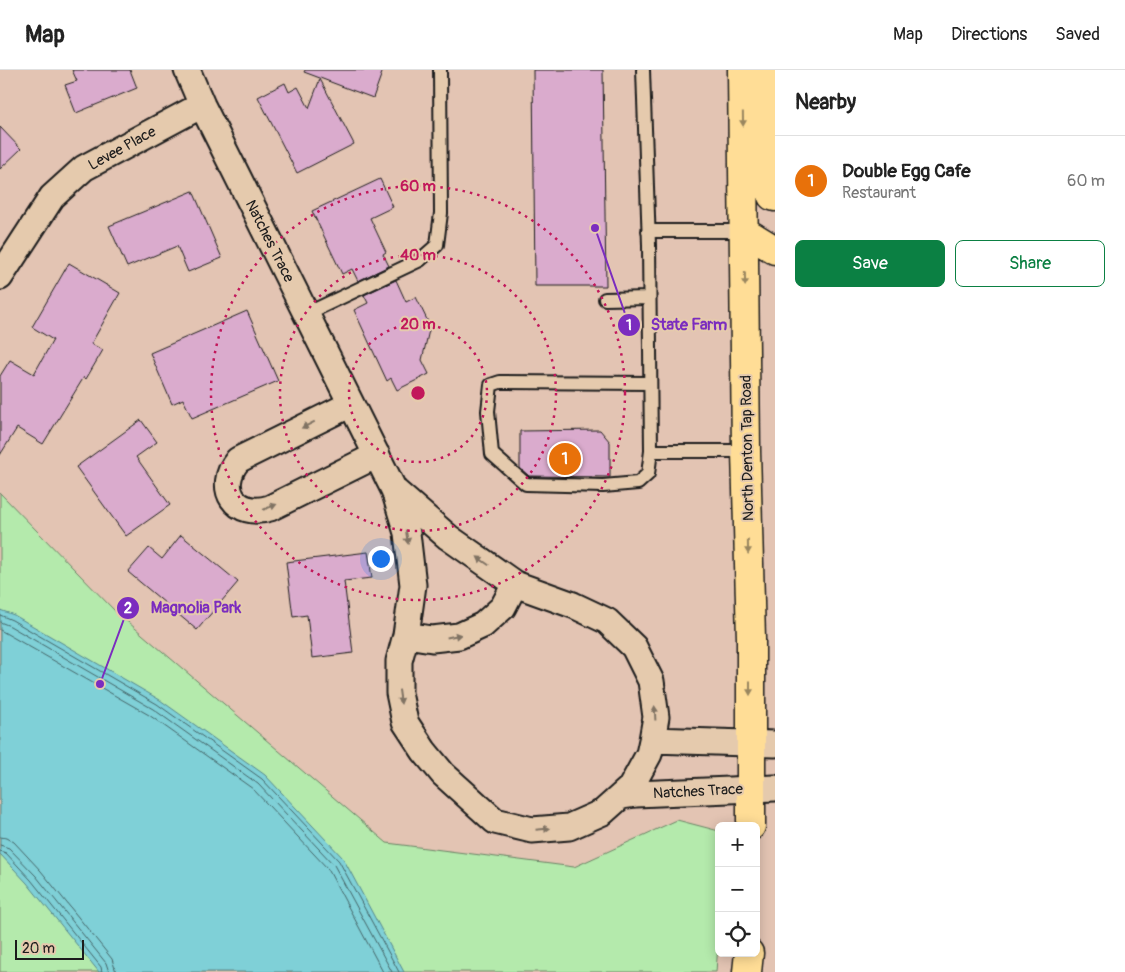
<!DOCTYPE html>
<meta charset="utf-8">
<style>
body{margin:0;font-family:Pangolin,sans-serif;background:#f2f2f2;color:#222}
.controls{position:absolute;right:15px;bottom:15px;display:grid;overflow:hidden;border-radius:8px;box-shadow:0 2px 12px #0003}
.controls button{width:45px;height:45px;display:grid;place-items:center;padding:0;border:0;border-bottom:1px solid #e0e0e0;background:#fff;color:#222;font:25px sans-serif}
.scale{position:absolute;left:15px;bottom:12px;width:69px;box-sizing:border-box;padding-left:5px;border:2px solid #1c1c1c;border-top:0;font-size:14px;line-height:18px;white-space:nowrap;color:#1c1c1c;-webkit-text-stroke:4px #e5caad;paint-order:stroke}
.you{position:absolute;left:380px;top:488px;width:18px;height:18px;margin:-12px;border:4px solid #fff;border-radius:50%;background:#1a73e8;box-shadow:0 0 0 8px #1a73e833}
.badge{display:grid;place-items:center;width:32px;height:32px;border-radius:50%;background:#0b8043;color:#fff;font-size:16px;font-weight:700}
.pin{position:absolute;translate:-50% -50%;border:2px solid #fff;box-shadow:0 1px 5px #0006}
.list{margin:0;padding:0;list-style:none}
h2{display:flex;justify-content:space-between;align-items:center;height:65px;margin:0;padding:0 20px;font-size:21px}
h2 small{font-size:16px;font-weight:400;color:#767676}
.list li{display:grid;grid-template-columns:32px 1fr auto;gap:15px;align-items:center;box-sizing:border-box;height:90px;padding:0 20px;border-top:1px solid #e0e0e0}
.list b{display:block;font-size:19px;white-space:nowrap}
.list p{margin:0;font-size:16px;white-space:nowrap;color:#767676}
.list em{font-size:16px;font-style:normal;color:#767676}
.actions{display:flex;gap:10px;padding:15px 20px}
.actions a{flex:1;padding:11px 0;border:1px solid #0b8043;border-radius:8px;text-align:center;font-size:18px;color:#0b8043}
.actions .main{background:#0b8043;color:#fff}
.icon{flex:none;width:28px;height:28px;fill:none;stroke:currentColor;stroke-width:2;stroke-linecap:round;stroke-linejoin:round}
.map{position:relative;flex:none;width:775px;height:902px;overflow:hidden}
header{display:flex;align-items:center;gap:30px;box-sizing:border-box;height:70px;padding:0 25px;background:#fff;border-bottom:1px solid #e0e0e0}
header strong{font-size:24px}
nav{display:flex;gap:28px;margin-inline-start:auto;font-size:18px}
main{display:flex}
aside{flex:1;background:#fff}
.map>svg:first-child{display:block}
.green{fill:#b4eaac;stroke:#688364}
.water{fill:#7fd0d7;stroke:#57888c}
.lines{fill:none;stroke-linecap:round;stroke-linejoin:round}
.shore{stroke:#446467;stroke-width:1}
.building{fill:#daabcd;stroke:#1c1c1c}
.lane-casing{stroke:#1c1c1c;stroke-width:16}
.street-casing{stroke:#1c1c1c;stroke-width:29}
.primary-casing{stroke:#1c1c1c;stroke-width:31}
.lane{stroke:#e5caad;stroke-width:12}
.street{stroke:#e5caad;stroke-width:25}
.primary{stroke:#ffdd96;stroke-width:28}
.oneway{fill:#99865f}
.oneway2{fill:#807364}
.ring{fill:none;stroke:#c2185b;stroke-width:2.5;stroke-dasharray:2.5 5}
.labels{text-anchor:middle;stroke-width:4;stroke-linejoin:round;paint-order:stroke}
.street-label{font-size:15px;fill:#1c1c1c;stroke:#e5caad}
.centre{fill:#c2185b;stroke:#e5caad;stroke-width:2.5}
.ring-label{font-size:15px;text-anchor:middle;font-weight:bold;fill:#c2185b;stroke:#e5caad;stroke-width:4;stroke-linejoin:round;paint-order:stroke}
.leader{fill:none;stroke:#7b2cbf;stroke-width:2}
.callout-dot{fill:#7b2cbf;stroke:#e5caad;stroke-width:2}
.mark-label{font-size:15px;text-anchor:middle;font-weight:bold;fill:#fff}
.callout-label{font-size:16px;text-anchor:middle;font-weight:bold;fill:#7b2cbf;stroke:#e5caad;stroke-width:4;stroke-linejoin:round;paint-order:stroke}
</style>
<header>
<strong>Map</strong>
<nav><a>Map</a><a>Directions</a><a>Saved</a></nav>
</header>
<main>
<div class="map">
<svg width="775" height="902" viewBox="0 0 775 902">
<rect width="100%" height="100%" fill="#e3c4b3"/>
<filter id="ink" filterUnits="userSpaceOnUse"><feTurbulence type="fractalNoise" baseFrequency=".02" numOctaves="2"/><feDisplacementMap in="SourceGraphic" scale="10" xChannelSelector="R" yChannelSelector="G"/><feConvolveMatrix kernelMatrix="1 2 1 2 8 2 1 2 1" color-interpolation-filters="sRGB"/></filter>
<g filter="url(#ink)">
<path class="green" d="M 0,423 L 115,541 L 387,773 L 574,797 L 677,750 L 719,761 L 719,861 L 716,902 L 0,902 Z"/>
<path class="water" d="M 0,540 L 14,545 L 160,630 L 265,705 L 343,788 L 404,902 L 99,902 L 27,813 L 0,784 Z"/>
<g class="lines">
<path class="shore" d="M 0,545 L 12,550 L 157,634 L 262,709 L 339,791 L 399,902
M 0,552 L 10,556 L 153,639 L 258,714 L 334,795 L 392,902
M 0,560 L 149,645 L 253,719 L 328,799 L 383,902
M 0,767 L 7,768 L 14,772 L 41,801 L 112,889 L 116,902
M 0,775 L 9,778 L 36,806 L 106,893 L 109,902
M 0,781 L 6,783 L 31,810 L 101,897 L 102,902"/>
</g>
<path class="building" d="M 72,0 L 130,0 L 137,18 L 76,43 L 65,15 L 77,11 Z
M 305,0 L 383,0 L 373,28 L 304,2 Z
M 533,0 L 603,0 L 606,216 L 535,216 Z
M 320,9 L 354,74 L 297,103 L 258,27 L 285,13 L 289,22 L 298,17 L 309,38 Z
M 0,57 L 21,79 L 0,99 Z
M 380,109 L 393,137 L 370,148 L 386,182 L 383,184 L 389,196 L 358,211 L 352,199 L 342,204 L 312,141 Z
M 193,121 L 222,188 L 188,202 L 177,176 L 127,197 L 109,156 Z
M 69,193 L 120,223 L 91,274 L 103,280 L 86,309 L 84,307 L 43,374 L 17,358 L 0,385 L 0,306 L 10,290 L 34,304 L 53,270 L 32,257 Z
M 396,210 L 406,232 L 416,227 L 430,256 L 422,290 L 429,304 L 397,320 L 391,308 L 387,311 L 354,240 L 368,233 L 364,225 Z
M 247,241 L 278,311 L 192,348 L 183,329 L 172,334 L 150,283 Z
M 141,350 L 157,372 L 136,387 L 170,435 L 126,466 L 76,397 Z
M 600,360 L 610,372 L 610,407 L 529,406 L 520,398 L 520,361 Z
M 181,465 L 238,512 L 197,560 L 128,502 L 149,478 L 162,489 Z
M 368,482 L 372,508 L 344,511 L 353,583 L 312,588 L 307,545 L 293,547 L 286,492 Z"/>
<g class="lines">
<defs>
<path id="lane" d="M 643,0 L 649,175 L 651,381 L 746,381
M 648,161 L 744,161
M 605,229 L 649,228
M 306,244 L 420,190 L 437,175 L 441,143 L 440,0
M 650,313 L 500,312 L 491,315 L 488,341 L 492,384 L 526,414 L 603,416 L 638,413 L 648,404 L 651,381"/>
<path id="street" d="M 187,0 L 202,35 L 394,420 L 407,463 L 413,515 L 406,565 L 399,591 L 399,623 L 405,652 L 424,681 L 443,704 L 495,751 L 532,760 L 569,757 L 603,742 L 631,717 L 649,684 L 652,670 L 656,647 L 651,611 L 634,577 L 607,551 L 573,535 L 515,514 L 448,467 L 394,420
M 0,207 L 52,127 L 84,98 L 202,35
M 351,334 L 238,390 C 215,418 236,449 270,438 L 377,385
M 406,565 L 432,569 L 459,566 L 483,555 L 503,537 L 515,514
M 652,670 L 775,674
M 621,726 L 636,724 L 775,718"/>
<path id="primary" d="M 742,0 L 746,381 L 751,569 L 751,756
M 766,0 L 765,99 L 768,117 L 772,126 L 775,127
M 744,161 L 775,180
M 747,902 L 749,883"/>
</defs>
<use href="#lane" class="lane-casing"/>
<use href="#street" class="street-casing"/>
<use href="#primary" class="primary-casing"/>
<use href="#lane" class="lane"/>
<use href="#street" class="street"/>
<use href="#primary" class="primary"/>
</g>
<defs><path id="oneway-solid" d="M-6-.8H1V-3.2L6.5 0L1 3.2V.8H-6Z" transform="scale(1.25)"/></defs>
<g class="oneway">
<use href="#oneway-solid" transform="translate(743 49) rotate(89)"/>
<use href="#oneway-solid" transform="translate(745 209) rotate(89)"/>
<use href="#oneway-solid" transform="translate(748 477) rotate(89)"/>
<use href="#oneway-solid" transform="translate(750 618) rotate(90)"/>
</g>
<g class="oneway2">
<use href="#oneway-solid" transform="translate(308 355) rotate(154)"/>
<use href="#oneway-solid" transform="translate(270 437) rotate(-22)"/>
<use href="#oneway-solid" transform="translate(407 467) rotate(81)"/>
<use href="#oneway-solid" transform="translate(483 491) rotate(-145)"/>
<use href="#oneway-solid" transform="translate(454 566) rotate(-11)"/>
<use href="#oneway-solid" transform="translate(400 627) rotate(82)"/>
<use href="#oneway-solid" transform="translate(655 643) rotate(-93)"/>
<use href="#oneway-solid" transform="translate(543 759) rotate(-5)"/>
</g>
</g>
<g class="ring">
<circle cx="418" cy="323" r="69"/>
<circle cx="418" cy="323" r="138"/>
<circle cx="418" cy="323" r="207"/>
</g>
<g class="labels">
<g class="street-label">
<text transform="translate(122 78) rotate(-29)" y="5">Levee Place</text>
<text transform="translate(270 171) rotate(63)" y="5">Natches Trace</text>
<text transform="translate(747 378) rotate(-91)" y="5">North Denton Tap Road</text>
<text transform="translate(698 721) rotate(-3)" y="5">Natches Trace</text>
</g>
</g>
<circle cx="418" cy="323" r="8" class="centre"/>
<g class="ring-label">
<text x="418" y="121">60 m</text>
<text x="418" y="190">40 m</text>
<text x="418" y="259">20 m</text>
</g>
<path class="leader" d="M595 158L629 255M100 614L128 538"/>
<g class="callout-dot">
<circle cx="595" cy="158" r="5"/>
<circle cx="100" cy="614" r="5"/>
<circle cx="629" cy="255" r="12"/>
<circle cx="128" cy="538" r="12"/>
</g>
<g class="mark-label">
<text x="629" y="260">1</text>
<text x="128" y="543">2</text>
</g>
<g class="callout-label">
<text x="689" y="260">State Farm</text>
<text x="196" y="543">Magnolia Park</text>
</g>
</svg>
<div class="controls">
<button>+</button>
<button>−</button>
<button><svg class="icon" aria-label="locate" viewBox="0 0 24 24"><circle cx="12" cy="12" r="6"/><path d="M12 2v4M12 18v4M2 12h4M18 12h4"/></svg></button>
</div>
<div class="scale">20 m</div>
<div class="you"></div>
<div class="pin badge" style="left:565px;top:389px;background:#e8710a">1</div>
</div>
<aside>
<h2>Nearby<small></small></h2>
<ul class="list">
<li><span class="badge" style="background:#e8710a">1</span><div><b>Double Egg Cafe</b><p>Restaurant</p></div><em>60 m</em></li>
</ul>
<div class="actions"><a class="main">Save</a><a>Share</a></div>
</aside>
</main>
